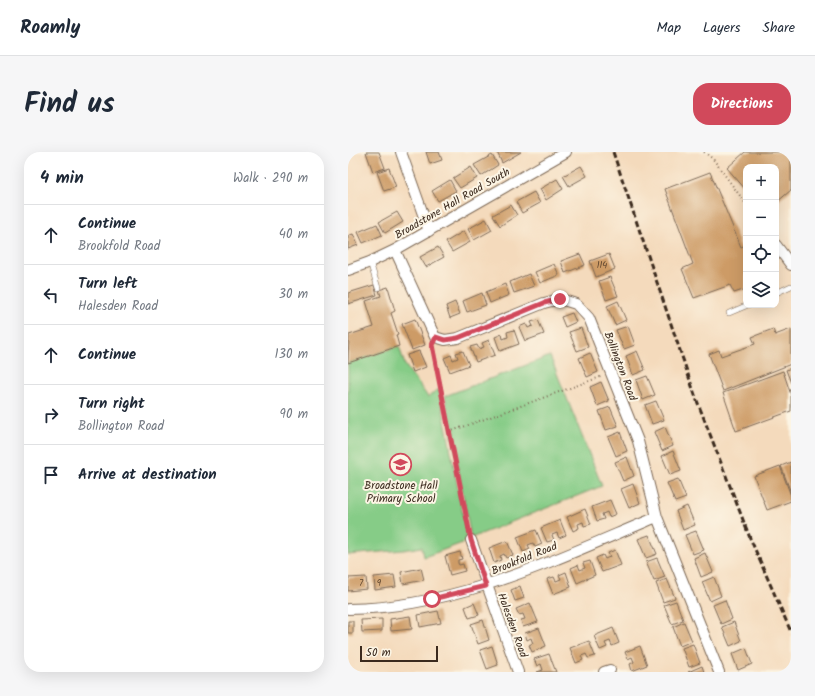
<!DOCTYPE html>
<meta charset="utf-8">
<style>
body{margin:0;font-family:Kalam,sans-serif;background:#f6f6f7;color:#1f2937}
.controls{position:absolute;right:12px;top:12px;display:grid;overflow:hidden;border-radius:8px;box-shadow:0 4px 16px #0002}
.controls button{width:36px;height:36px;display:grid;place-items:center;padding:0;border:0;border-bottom:1px solid #e0e1e3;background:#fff;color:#1f2937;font:20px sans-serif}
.scale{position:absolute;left:12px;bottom:10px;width:78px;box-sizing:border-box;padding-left:4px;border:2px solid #3b2a1e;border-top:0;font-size:11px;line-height:14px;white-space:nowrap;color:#3b2a1e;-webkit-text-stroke:3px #fcf5e5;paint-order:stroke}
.stop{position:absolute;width:12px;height:12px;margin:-9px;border:3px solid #d1495b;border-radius:50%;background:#fff}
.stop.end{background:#d1495b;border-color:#fff;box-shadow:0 1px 4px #0008}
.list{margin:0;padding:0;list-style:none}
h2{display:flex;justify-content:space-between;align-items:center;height:52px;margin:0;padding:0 16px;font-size:17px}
h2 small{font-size:13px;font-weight:400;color:#747a83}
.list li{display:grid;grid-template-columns:26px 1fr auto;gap:12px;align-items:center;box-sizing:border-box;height:60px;padding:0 16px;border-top:1px solid #e0e1e3}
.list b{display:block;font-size:15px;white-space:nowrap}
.list p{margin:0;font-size:13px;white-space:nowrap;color:#747a83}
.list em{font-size:13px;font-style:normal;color:#747a83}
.icon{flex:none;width:22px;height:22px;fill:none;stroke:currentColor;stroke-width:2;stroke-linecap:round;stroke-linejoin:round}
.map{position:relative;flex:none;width:443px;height:520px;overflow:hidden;border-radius:16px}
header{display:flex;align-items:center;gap:24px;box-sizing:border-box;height:56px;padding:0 20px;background:#fff;border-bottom:1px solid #e0e1e3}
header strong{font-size:19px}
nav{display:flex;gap:22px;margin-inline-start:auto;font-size:14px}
.intro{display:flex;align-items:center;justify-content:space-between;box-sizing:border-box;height:96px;padding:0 24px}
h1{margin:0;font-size:28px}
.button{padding:10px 18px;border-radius:16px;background:#d1495b;color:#fff;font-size:14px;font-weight:700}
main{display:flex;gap:24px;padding:0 24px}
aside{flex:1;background:#fff;border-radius:16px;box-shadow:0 4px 16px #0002}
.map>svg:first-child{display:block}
.green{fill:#86cc87;stroke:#607b52}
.building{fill:#cd9b66}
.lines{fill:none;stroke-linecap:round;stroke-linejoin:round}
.lane-casing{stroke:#7c6855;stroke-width:6}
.street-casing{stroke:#7c6855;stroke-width:12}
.path{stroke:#7c6855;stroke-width:2;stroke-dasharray:1 3;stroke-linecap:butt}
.lane{stroke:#fff;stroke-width:5}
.street{stroke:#fff;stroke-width:10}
.rail{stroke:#3b2a1e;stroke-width:3;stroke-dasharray:6 3;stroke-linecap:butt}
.route{stroke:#d1495b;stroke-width:5}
.labels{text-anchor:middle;stroke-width:4;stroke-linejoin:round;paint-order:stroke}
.number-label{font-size:9px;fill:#604630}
.street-label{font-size:11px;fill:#3b2a1e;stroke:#fcf5e5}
.poi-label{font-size:11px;fill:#3b2a1e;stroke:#fcf5e5}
</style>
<header>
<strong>Roamly</strong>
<nav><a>Map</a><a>Layers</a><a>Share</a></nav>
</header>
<div class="intro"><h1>Find us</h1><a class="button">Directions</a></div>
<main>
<aside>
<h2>4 min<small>Walk · 290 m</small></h2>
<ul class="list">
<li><svg class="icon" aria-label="ahead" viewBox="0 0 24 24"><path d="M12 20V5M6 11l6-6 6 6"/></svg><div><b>Continue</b><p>Brookfold Road</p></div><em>40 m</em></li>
<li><svg class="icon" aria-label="left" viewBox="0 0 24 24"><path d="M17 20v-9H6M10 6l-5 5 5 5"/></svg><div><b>Turn left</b><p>Halesden Road</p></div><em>30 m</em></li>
<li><svg class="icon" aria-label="ahead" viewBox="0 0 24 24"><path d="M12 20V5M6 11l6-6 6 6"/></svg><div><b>Continue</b></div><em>130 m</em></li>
<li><svg class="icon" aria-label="right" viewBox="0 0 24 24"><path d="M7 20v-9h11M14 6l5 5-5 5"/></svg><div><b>Turn right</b><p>Bollington Road</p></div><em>90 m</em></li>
<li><svg class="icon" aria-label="arrive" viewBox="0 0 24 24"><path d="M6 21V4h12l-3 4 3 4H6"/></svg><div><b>Arrive at destination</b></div></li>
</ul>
</aside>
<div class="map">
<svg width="443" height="520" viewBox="0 0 443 520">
<rect width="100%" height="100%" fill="#fcf5e5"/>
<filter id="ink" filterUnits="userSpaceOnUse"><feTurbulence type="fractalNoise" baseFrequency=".025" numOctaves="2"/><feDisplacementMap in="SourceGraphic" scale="8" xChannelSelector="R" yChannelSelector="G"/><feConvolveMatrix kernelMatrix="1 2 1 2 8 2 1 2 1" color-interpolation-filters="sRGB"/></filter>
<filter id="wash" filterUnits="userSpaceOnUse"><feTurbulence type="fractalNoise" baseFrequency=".012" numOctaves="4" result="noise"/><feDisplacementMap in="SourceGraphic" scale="16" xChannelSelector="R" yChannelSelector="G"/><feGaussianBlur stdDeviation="0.9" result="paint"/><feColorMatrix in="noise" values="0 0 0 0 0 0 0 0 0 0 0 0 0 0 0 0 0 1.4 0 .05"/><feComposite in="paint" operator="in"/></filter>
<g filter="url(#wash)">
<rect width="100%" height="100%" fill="#f4dabc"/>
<path class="green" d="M 51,194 L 57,213 L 80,245 L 91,237 L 120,389 L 76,405 L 74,395 L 55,398 L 0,403 L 0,211 Z
M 202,204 L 254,334 L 123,386 L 97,244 Z"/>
<g id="blocks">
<path class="building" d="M 18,0 L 31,0 L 37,16 L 25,20 Z
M 78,0 L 91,0 L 94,8 L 82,12 Z
M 149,0 L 173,0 L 154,11 Z
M 397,0 L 443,0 L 443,38 L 428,51 L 428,15 L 398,15 L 398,38 L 379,16 Z
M 144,3 L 150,13 L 133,24 L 126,13 Z
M 233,14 L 239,24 L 221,34 L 215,24 Z
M 123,15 L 129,26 L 112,36 L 105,26 Z
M 41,16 L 48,35 L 36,39 L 29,20 Z
M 362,20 L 393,95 L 398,93 L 398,137 L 386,141 L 382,133 L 346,146 L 334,117 L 345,112 L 317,37 Z
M 209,27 L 215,37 L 198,48 L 192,37 Z
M 102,28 L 108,39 L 90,49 L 84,39 Z
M 186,40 L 192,51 L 174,61 L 168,50 Z
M 163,53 L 169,63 L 152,74 L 145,63 Z
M 49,60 L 55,70 L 37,81 L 31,70 Z
M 138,67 L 144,78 L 126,88 L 120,77 Z
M 29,72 L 34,83 L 15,91 L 10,80 Z
M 116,79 L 122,90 L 104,100 L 98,90 Z
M 5,82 L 10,93 L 0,97 L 0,84 Z
M 90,95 L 96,105 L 78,115 L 72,105 Z
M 232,102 L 237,113 L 217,121 L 213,109 Z
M 261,102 L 267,117 L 248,125 L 242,109 Z
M 206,112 L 211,123 L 192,131 L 187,120 Z
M 181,122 L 186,134 L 166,141 L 162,130 Z
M 262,125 L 270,144 L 258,148 L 251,129 Z
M 157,132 L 161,143 L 142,151 L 138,140 Z
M 26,133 L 29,143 L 0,152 L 0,141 Z
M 40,135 L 47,159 L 43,161 L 50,182 L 48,183 L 51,194 L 0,211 L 1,183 L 26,175 L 18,149 L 33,144 L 31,138 Z
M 134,141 L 138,153 L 119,160 L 115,149 Z
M 270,149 L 278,168 L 267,173 L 259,154 Z
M 107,150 L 112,162 L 102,166 L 98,154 Z
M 224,161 L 228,170 L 217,175 L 213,165 Z
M 67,167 L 77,193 L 64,198 L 54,172 Z
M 190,168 L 196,182 L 177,189 L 171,175 L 178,172 L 180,176 L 182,175 L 185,174 L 183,170 Z
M 280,174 L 287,193 L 276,197 L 268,178 Z
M 233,176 L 240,195 L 229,199 L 221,180 Z
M 425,177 L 427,183 L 443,177 L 443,212 L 375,239 L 361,202 L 371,198 L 373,204 L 407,192 L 404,185 Z
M 166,178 L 171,192 L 152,199 L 147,185 L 154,182 L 155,187 L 160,185 L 159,180 Z
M 141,188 L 147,203 L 128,210 L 122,195 L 129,193 L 131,197 L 136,195 L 134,191 Z
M 71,199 L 78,215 L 65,220 L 59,203 Z
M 115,199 L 121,213 L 102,220 L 96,206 L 103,203 L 105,208 L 110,206 L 108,201 Z
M 289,199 L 297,218 L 285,223 L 278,204 Z
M 242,201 L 250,220 L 239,225 L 231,206 Z
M 443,216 L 443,231 L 438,218 Z
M 435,219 L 443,243 L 443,259 L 388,279 L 375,241 Z
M 299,224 L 307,243 L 295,248 L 288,228 Z
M 253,230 L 261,249 L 249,254 L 242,235 Z
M 308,249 L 316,268 L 304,272 L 297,253 Z
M 262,255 L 270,274 L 258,278 L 251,259 Z
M 317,275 L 325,294 L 314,299 L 306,280 Z
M 272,280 L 279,299 L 268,304 L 260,285 Z
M 325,299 L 333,319 L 322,323 L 314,304 Z
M 279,305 L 286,324 L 275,329 L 267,310 Z
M 443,310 L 443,341 L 433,314 Z
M 432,314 L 443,344 L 443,349 L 419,358 L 406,324 Z
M 330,327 L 338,346 L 327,350 L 319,331 Z
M 285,332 L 292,351 L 281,356 L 273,337 Z
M 262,348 L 268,362 L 261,365 L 259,360 L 257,361 L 254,362 L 256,367 L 249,369 L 244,355 Z
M 339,354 L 347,373 L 335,378 L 328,359 Z
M 237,357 L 243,372 L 236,374 L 235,370 L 230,372 L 231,376 L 225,379 L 219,365 Z
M 212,368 L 218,383 L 211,386 L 209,381 L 204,383 L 206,388 L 199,390 L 193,376 Z
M 188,378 L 194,392 L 187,395 L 185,391 L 180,393 L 182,397 L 175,400 L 169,385 Z
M 348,379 L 356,398 L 345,402 L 337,383 Z
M 301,383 L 309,402 L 298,406 L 290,387 Z
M 159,389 L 165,403 L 158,406 L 156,402 L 152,404 L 153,408 L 146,411 L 141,396 Z
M 267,398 L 273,413 L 254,420 L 248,406 L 255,403 L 257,407 L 259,406 L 262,405 L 260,401 Z
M 112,400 L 114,407 L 110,408 L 110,411 L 111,413 L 115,412 L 117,419 L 102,423 L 97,404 Z
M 357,401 L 365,420 L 353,425 L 346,406 Z
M 309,406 L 317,425 L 306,429 L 298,410 Z
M 242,409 L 247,423 L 229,431 L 223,416 L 230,413 L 232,418 L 237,416 L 235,411 Z
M 73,416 L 76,428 L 55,432 L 53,420 Z
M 218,420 L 223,435 L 205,442 L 199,427 L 206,425 L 208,429 L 213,427 L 211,423 Z
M 46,423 L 48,435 L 27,438 L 26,425 Z
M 18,425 L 19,437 L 0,439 L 0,426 Z
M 366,425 L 373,444 L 362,449 L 354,430 Z
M 319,427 L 327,446 L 315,450 L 308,431 Z
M 172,434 L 176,446 L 167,449 L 163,438 Z
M 377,448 L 384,467 L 373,472 L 365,453 Z
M 328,449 L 335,468 L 324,472 L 316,453 Z
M 126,451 L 131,463 L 121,466 L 117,455 Z
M 182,451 L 190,470 L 175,475 L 173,468 L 177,467 L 175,462 L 171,463 L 168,457 Z
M 90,459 L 93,471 L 72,475 L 70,463 Z
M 62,464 L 64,477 L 43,479 L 42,467 Z
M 34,467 L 34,479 L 14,480 L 13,468 Z
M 135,468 L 141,488 L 130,492 L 123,472 Z
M 0,469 L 5,469 L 5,481 L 0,481 Z
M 336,470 L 344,489 L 332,494 L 325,475 Z
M 386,470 L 393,489 L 382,494 L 374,475 Z
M 191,476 L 198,494 L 184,500 L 181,493 L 185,491 L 184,489 L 183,486 L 179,488 L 177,481 Z
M 265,476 L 271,491 L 264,494 L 262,489 L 257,491 L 259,495 L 252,498 L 246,484 Z
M 241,489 L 247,504 L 240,506 L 238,502 L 236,503 L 233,504 L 235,508 L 228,511 L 222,496 Z
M 345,492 L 352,511 L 341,515 L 334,496 Z
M 144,494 L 150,513 L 139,517 L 132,498 Z
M 292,494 L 299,513 L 284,519 L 282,512 L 286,510 L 284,505 L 280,507 L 277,500 Z
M 398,496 L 404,512 L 390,518 L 384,502 Z
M 201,502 L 208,520 L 189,520 L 195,518 L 193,512 L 189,514 L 186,507 Z
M 354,514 L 356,520 L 340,520 Z"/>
</g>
</g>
<g filter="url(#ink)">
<use href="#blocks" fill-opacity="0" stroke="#7c6855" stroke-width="1"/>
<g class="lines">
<defs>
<path id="lane" d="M 22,110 L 30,136
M 428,141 L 443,134
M 381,161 L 400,153"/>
<path id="street" d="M 53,0 L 81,79
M 428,93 L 443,113
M 47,98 L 87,185 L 97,188 L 110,186 L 196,151 L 212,147 L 228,152 L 241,166 L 290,289 L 309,365 L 371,520
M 0,118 L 22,110 L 47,98 L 218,0
M 123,388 L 170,520
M 0,457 C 109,456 210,406 309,365
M 256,520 L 262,518"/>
</defs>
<use href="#lane" class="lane-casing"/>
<use href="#street" class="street-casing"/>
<path class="path" d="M 356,0 L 365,7 L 398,52
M 85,195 L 121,379
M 101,280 L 255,224"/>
<use href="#lane" class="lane"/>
<use href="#street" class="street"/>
<path class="rail" d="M 265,0 L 348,246 L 402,386 L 443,480"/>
</g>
</g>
<g class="lines" filter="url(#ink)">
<path class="route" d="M 84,447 L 138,434 L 123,388 L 84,193 L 88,185 L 97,188 L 110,186 L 196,151 L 212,147"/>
</g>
<defs>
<symbol id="school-ring" viewBox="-11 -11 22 22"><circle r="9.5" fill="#fcf5e5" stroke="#d1495b" stroke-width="1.5"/><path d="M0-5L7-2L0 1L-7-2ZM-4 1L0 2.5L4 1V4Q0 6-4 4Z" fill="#d1495b"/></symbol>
</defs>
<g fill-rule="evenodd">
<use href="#school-ring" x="40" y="300" width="25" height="25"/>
</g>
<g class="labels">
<g class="number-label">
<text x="254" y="116">114</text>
<text x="13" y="434">7</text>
<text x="31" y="434">9</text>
</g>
<g class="street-label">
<text transform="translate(104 51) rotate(-30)" y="4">Broadstone Hall Road South</text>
<text transform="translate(273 214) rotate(69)" y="4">Bollington Road</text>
<text transform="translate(176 406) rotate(-22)" y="4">Brookfold Road</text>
<text transform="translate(165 473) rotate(70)" y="4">Halesden Road</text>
</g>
<g class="poi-label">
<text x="53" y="337">Broadstone Hall<tspan x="53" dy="13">Primary School</tspan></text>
</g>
</g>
</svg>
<div class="controls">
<button>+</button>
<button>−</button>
<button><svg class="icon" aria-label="locate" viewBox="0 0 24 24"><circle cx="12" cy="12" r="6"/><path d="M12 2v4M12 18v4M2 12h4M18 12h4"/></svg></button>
<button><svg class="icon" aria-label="layers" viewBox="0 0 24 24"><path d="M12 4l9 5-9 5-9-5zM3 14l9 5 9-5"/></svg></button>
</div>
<div class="scale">50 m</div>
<div class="stop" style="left:84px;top:447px"></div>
<div class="stop end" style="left:212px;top:147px"></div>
</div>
</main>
